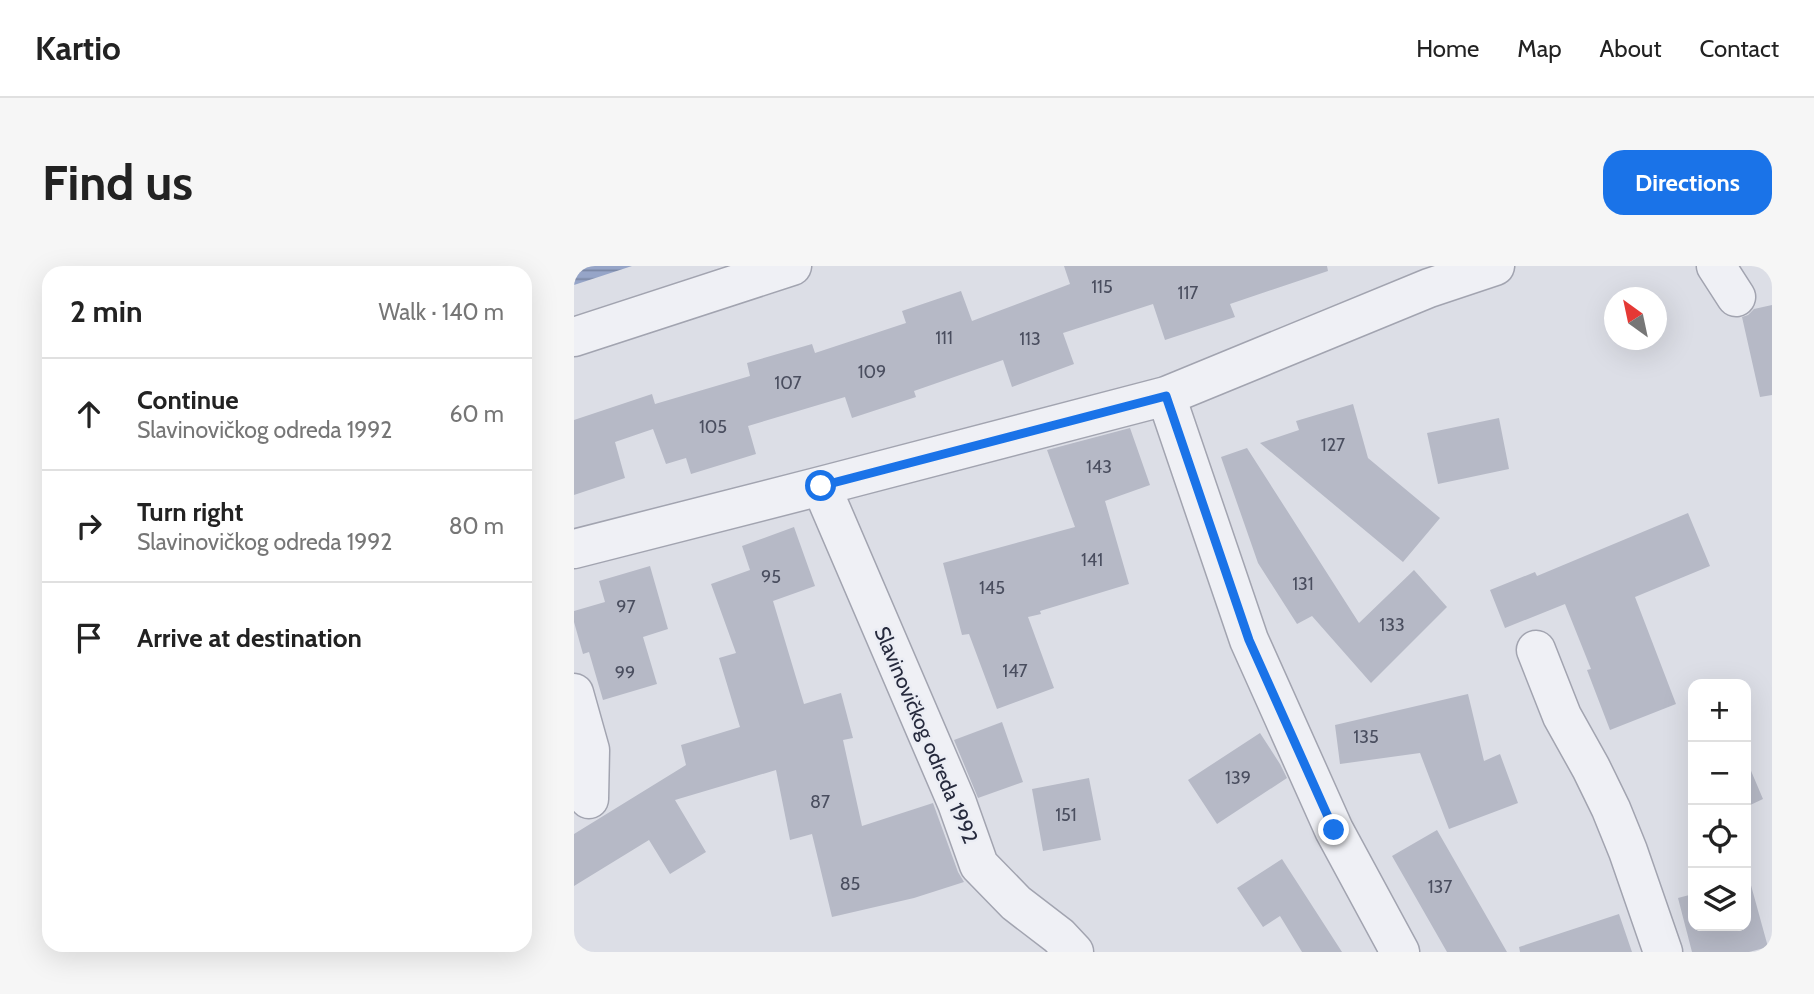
<!DOCTYPE html>
<meta charset="utf-8">
<style>
body{margin:0;font-family:Cabin,sans-serif;background:#f6f6f6;color:#222}
.controls{position:absolute;right:21px;bottom:21px;display:grid;overflow:hidden;border-radius:14px;box-shadow:0 7px 28px #0002}
.controls button{width:63px;height:63px;display:grid;place-items:center;padding:0;border:0;border-bottom:2px solid #e0e0e0;background:#fff;color:#222;font:35px sans-serif}
.compass{position:absolute;left:1030px;top:21px;width:63px;height:63px;border-radius:50%;background:#fff;box-shadow:0 7px 28px #0002;rotate:327deg}
.stop{position:absolute;width:21px;height:21px;margin:-16px;border:5px solid #1a73e8;border-radius:50%;background:#fff}
.stop.end{background:#1a73e8;border-color:#fff;box-shadow:0 2px 7px #0008}
.list{margin:0;padding:0;list-style:none}
h2{display:flex;justify-content:space-between;align-items:center;height:91px;margin:0;padding:0 28px;font-size:30px}
h2 small{font-size:23px;font-weight:400;color:#767676}
.list li{display:grid;grid-template-columns:46px 1fr auto;gap:21px;align-items:center;box-sizing:border-box;height:112px;padding:0 28px;border-top:2px solid #e0e0e0}
.list b{display:block;font-size:26px;white-space:nowrap}
.list p{margin:0;font-size:23px;white-space:nowrap;color:#767676}
.list em{font-size:23px;font-style:normal;color:#767676}
.icon{flex:none;width:38px;height:38px;fill:none;stroke:currentColor;stroke-width:2;stroke-linecap:round;stroke-linejoin:round}
.map{position:relative;flex:none;width:1198px;height:686px;overflow:hidden;border-radius:21px}
header{display:flex;align-items:center;gap:42px;box-sizing:border-box;height:98px;padding:0 35px;background:#fff;border-bottom:2px solid #e0e0e0}
header strong{font-size:33px}
nav{display:flex;gap:38px;margin-inline-start:auto;font-size:24px}
.intro{display:flex;align-items:center;justify-content:space-between;box-sizing:border-box;height:168px;padding:0 42px}
h1{margin:0;font-size:49px}
.button{padding:18px 32px;border-radius:21px;background:#1a73e8;color:#fff;font-size:24px;font-weight:700}
main{display:flex;gap:42px;padding:0 42px}
aside{flex:1;background:#fff;border-radius:21px;box-shadow:0 7px 28px #0002}
.map>svg:first-child{display:block}
.water{fill:url(#water-rules)}
.building{fill:#b6b9c6}
.lines{fill:none;stroke-linecap:round;stroke-linejoin:round}
.minor-casing{stroke:#a2a4b0;stroke-width:41}
.minor{stroke:#eff0f5;stroke-width:38}
.route{stroke:#1a73e8;stroke-width:9}
.labels{text-anchor:middle;stroke-width:5;stroke-linejoin:round;paint-order:stroke}
.number-label{font-size:18px;fill:#4a4e5f}
.street-label{font-size:21px;fill:#262a3d;stroke:#ebedf4}
</style>
<header>
<strong>Kartio</strong>
<nav><a>Home</a><a>Map</a><a>About</a><a>Contact</a></nav>
</header>
<div class="intro"><h1>Find us</h1><a class="button">Directions</a></div>
<main>
<aside>
<h2>2 min<small>Walk · 140 m</small></h2>
<ul class="list">
<li><svg class="icon" aria-label="ahead" viewBox="0 0 24 24"><path d="M12 20V5M6 11l6-6 6 6"/></svg><div><b>Continue</b><p>Slavinovičkog odreda 1992</p></div><em>60 m</em></li>
<li><svg class="icon" aria-label="right" viewBox="0 0 24 24"><path d="M7 20v-9h11M14 6l5 5-5 5"/></svg><div><b>Turn right</b><p>Slavinovičkog odreda 1992</p></div><em>80 m</em></li>
<li><svg class="icon" aria-label="arrive" viewBox="0 0 24 24"><path d="M6 21V4h12l-3 4 3 4H6"/></svg><div><b>Arrive at destination</b></div></li>
</ul>
</aside>
<div class="map">
<svg width="1198" height="686" viewBox="0 0 1198 686">
<defs>
<pattern id="water-rules" width="6" height="5" patternUnits="userSpaceOnUse" patternTransform="scale(1.75)"><rect width="6" height="5" fill="#96a5c8"/><path d="M0 2.5h6" fill="none" stroke="#7a87a4"/></pattern>
</defs>
<rect width="100%" height="100%" fill="#dcdee6"/>
<path class="water" d="M 0,0 L 58,0 L 0,19 Z"/>
<path class="building" d="M 490,0 L 753,0 L 754,5 L 656,38 L 661,51 L 591,74 L 579,38 L 489,67 L 500,98 L 438,121 L 429,94 L 340,125 L 342,131 L 278,152 L 271,131 L 174,160 L 182,188 L 117,208 L 112,192 L 92,198 L 79,163 L 41,176 L 51,212 L 0,229 L 0,154 L 78,128 L 81,138 L 176,110 L 173,97 L 238,78 L 241,87 L 332,57 L 328,45 L 387,25 L 398,55 L 496,18 Z
M 1198,39 L 1198,129 L 1186,131 L 1168,51 L 1174,49 L 1180,43 Z
M 779,138 L 794,192 L 866,252 L 829,296 L 686,177 L 725,164 L 722,155 Z
M 925,152 L 935,203 L 864,218 L 853,167 Z
M 556,162 L 576,219 L 531,235 L 555,318 L 466,345 L 467,348 L 454,351 L 480,422 L 423,443 L 395,368 L 388,369 L 369,297 L 501,261 L 473,184 Z
M 673,182 L 785,357 L 840,304 L 873,341 L 797,417 L 738,350 L 723,358 L 684,297 L 647,191 Z
M 1114,247 L 1136,300 L 1061,331 L 1102,438 L 1036,464 L 1013,404 L 1017,403 L 991,338 L 931,362 L 916,324 L 961,306 L 963,310 Z
M 220,261 L 241,320 L 199,335 L 230,438 L 267,427 L 279,472 L 269,474 L 288,560 L 359,537 L 384,606 L 390,616 L 340,632 L 258,651 L 238,568 L 216,574 L 202,504 L 101,534 L 132,586 L 96,608 L 75,574 L 0,620 L 0,568 L 112,499 L 107,479 L 166,461 L 145,392 L 162,387 L 137,318 L 176,304 L 168,280 Z
M 76,300 L 94,363 L 69,371 L 83,418 L 29,434 L 15,386 L 9,388 L 0,356 L 0,345 L 31,336 L 25,315 Z
M 894,428 L 910,495 L 926,488 L 944,537 L 875,563 L 846,487 L 766,498 L 761,459 Z
M 428,456 L 449,516 L 404,532 L 380,474 Z
M 686,467 L 706,498 L 713,512 L 643,558 L 614,514 Z
M 1172,493 L 1189,533 L 1172,541 Z
M 515,512 L 527,574 L 469,585 L 458,523 Z
M 863,564 L 933,686 L 873,686 L 818,590 Z
M 708,593 L 768,686 L 728,686 L 706,650 L 689,661 L 663,622 Z
M 1175,612 L 1194,681 L 1175,686 L 1118,686 L 1104,632 L 1119,628 L 1119,660 L 1172,660 L 1172,613 Z
M 1045,648 L 1058,686 L 946,686 L 945,681 Z"/>
<g class="lines">
<defs>
<path id="minor" d="M 1142,0 L 1162,31
M 0,71 L 218,0
M 592,130 L 675,374 L 760,564 L 826,686
M 247,220 L 383,537 L 405,599 L 442,637 L 485,670 L 500,686
M 0,283 L 247,220 L 592,130 L 855,22 L 921,0
M 962,384 L 988,450 L 1017,502 L 1037,543 L 1054,585 L 1089,686
M 0,427 L 16,484 L 15,533"/>
</defs>
<use href="#minor" class="minor-casing"/>
<use href="#minor" class="minor"/>
</g>
<g class="lines">
<path class="route" d="M 247,220 L 592,130 L 675,374 L 760,564"/>
</g>
<g class="labels">
<g class="number-label">
<text x="528" y="27">115</text>
<text x="614" y="33">117</text>
<text x="370" y="78">111</text>
<text x="456" y="79">113</text>
<text x="298" y="112">109</text>
<text x="214" y="123">107</text>
<text x="139" y="167">105</text>
<text x="759" y="185">127</text>
<text x="525" y="207">143</text>
<text x="518" y="300">141</text>
<text x="197" y="317">95</text>
<text x="729" y="324">131</text>
<text x="418" y="328">145</text>
<text x="52" y="347">97</text>
<text x="818" y="365">133</text>
<text x="441" y="411">147</text>
<text x="51" y="413">99</text>
<text x="792" y="477">135</text>
<text x="664" y="518">139</text>
<text x="246" y="542">87</text>
<text x="492" y="555">151</text>
<text x="276" y="624">85</text>
<text x="866" y="627">137</text>
</g>
<g class="street-label">
<text transform="translate(352 469) rotate(67)" y="7">Slavinovičkog odreda 1992</text>
</g>
</g>
</svg>
<div class="controls">
<button>+</button>
<button>−</button>
<button><svg class="icon" aria-label="locate" viewBox="0 0 24 24"><circle cx="12" cy="12" r="6"/><path d="M12 2v4M12 18v4M2 12h4M18 12h4"/></svg></button>
<button><svg class="icon" aria-label="layers" viewBox="0 0 24 24"><path d="M12 4l9 5-9 5-9-5zM3 14l9 5 9-5"/></svg></button>
</div>
<svg class="compass" viewBox="-18 -18 36 36"><path d="M0-13l5 13h-10z" fill="#e53935"/><path d="M0 13l5-13h-10z" fill="#767676"/></svg>
<div class="stop" style="left:247px;top:220px"></div>
<div class="stop end" style="left:760px;top:564px"></div>
</div>
</main>
